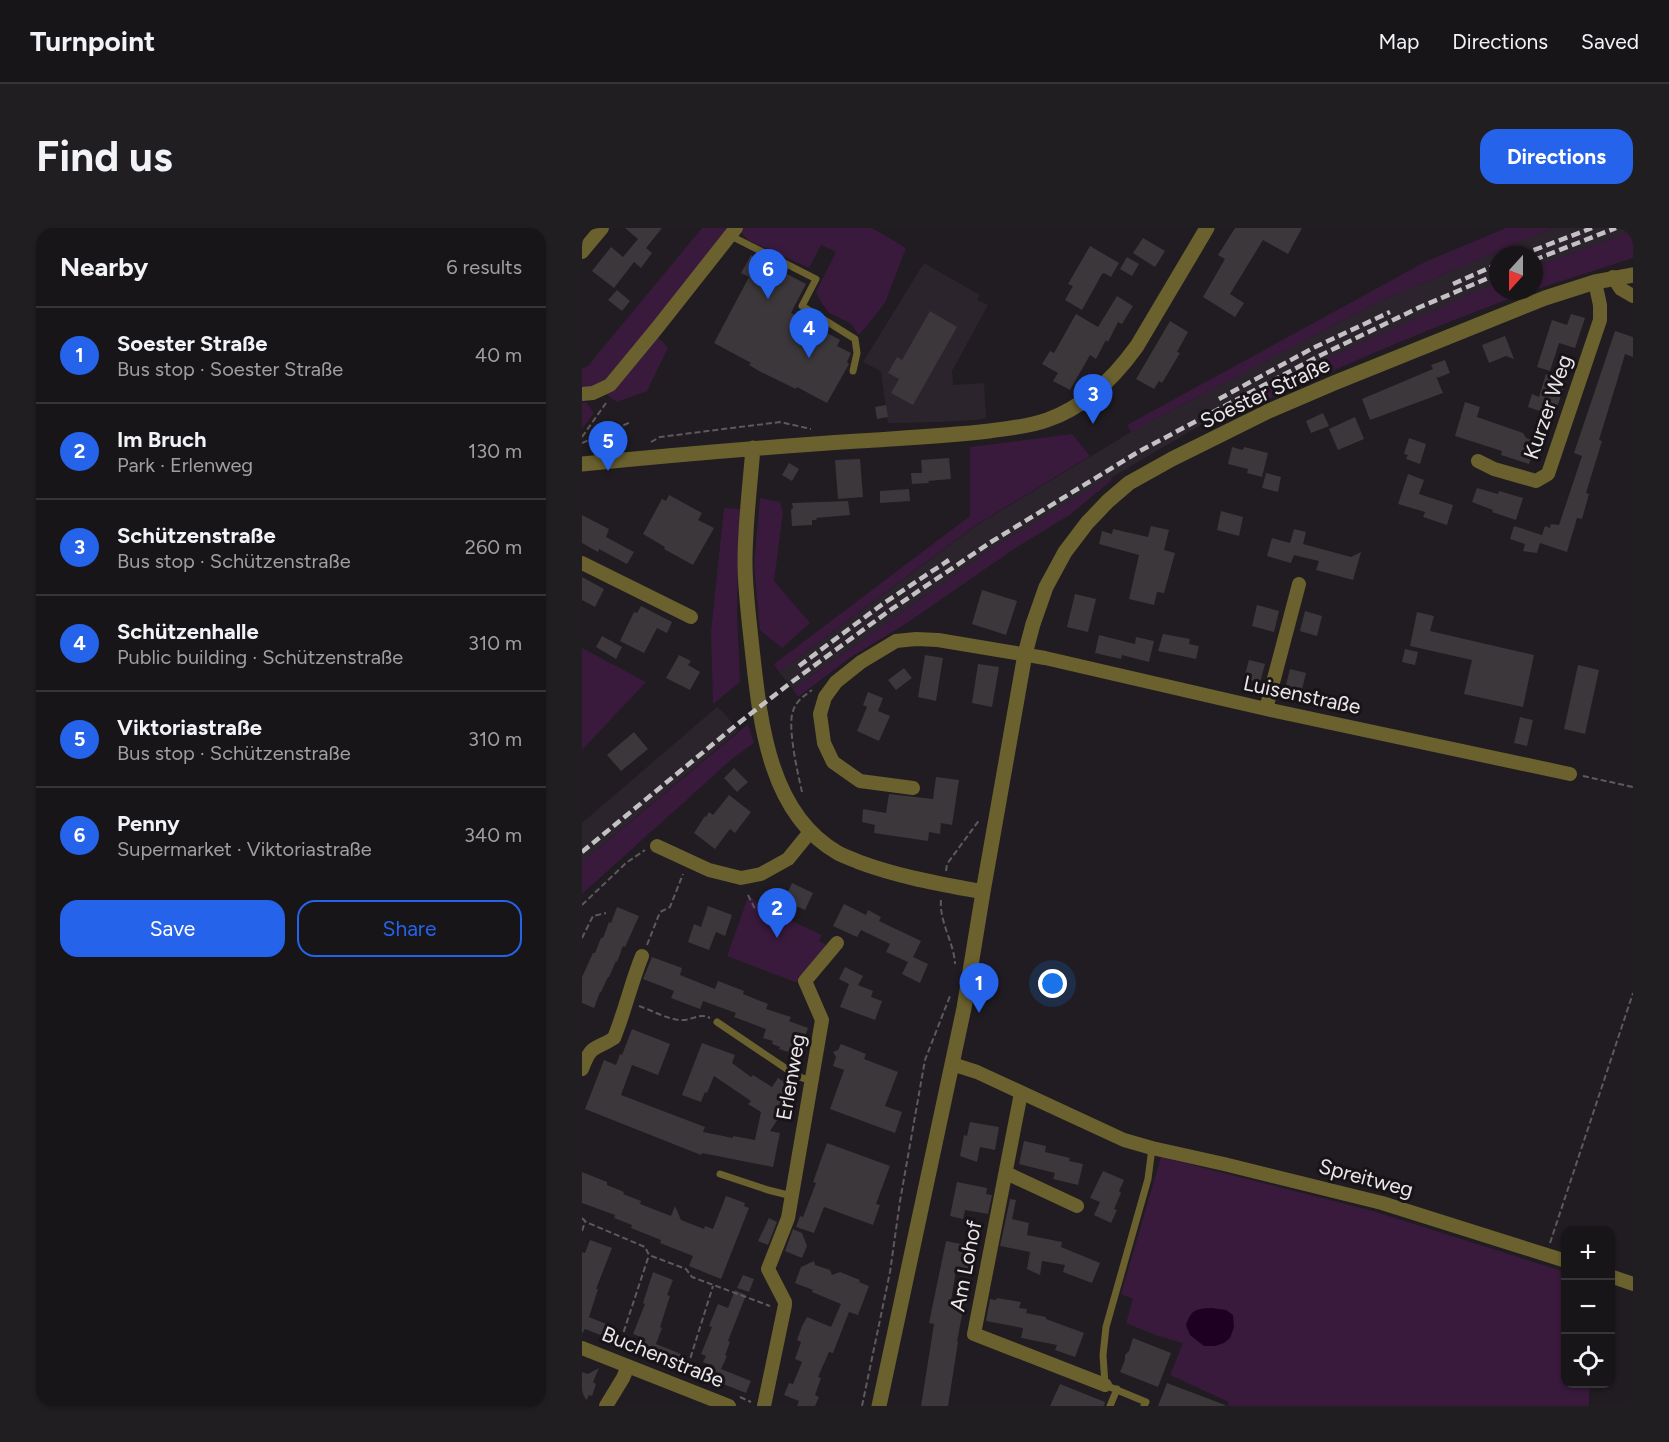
<!DOCTYPE html>
<meta charset="utf-8">
<style>
body{margin:0;font-family:Figtree,sans-serif;background:#211e22;color:#f1f3f6}
.controls{position:absolute;right:18px;bottom:18px;display:grid;overflow:hidden;border-radius:12px;box-shadow:0 2px 4px #0004}
.controls button{width:54px;height:54px;display:grid;place-items:center;padding:0;border:0;border-bottom:2px solid #363438;background:#181519;color:#f1f3f6;font:30px sans-serif}
.compass{position:absolute;left:907px;top:18px;width:54px;height:54px;border-radius:50%;background:#181519;box-shadow:0 2px 4px #0004;rotate:201deg}
.you{position:absolute;left:471px;top:756px;width:21px;height:21px;margin:-15px;border:4px solid #fff;border-radius:50%;background:#1a73e8;box-shadow:0 0 0 9px #1a73e833}
.badge{display:grid;place-items:center;width:39px;height:39px;border-radius:50%;background:#2563eb;color:#fff;font-size:20px;font-weight:700}
.pin{position:absolute;translate:-50% -50px;filter:drop-shadow(0 2px 3px #0008)}
.pin::after{content:'';position:absolute;top:32px;width:21px;height:18px;background:inherit;clip-path:polygon(0 0,100% 0,50% 100%)}
.list{margin:0;padding:0;list-style:none}
h2{display:flex;justify-content:space-between;align-items:center;height:78px;margin:0;padding:0 24px;font-size:26px}
h2 small{font-size:20px;font-weight:400;color:#9f9fa2}
.list li{display:grid;grid-template-columns:39px 1fr auto;gap:18px;align-items:center;box-sizing:border-box;height:96px;padding:0 24px;border-top:2px solid #363438}
.list b{display:block;font-size:22px;white-space:nowrap}
.list p{margin:0;font-size:20px;white-space:nowrap;color:#9f9fa2}
.list em{font-size:20px;font-style:normal;color:#9f9fa2}
.actions{display:flex;gap:12px;padding:18px 24px}
.actions a{flex:1;padding:14px 0;border:2px solid #2563eb;border-radius:18px;text-align:center;font-size:21px;color:#2563eb}
.actions .main{background:#2563eb;color:#fff}
.icon{flex:none;width:33px;height:33px;fill:none;stroke:currentColor;stroke-width:2;stroke-linecap:round;stroke-linejoin:round}
.map{position:relative;flex:none;width:1051px;height:1178px;overflow:hidden;border-radius:18px}
header{display:flex;align-items:center;gap:36px;box-sizing:border-box;height:84px;padding:0 30px;background:#181519;border-bottom:2px solid #363438}
header strong{font-size:28px}
nav{display:flex;gap:33px;margin-inline-start:auto;font-size:21px}
.intro{display:flex;align-items:center;justify-content:space-between;box-sizing:border-box;height:144px;padding:0 36px}
h1{margin:0;font-size:42px}
.button{padding:15px 27px;border-radius:18px;background:#2563eb;color:#fff;font-size:21px;font-weight:700}
main{display:flex;gap:36px;padding:0 36px}
aside{flex:1;background:#181519;border-radius:18px;box-shadow:0 2px 4px #0004}
.map>svg:first-child{display:block}
.built{fill:#2c242d}
.green{fill:#391a3c}
.water{fill:#1e0022}
.building{fill:#3b373b}
.lines{fill:none;stroke-linecap:round;stroke-linejoin:round}
.path{stroke:#5d595d;stroke-width:2;stroke-dasharray:6 3;stroke-linecap:butt}
.service{stroke:#6a612e;stroke-width:7}
.minor{stroke:#6a612e;stroke-width:14}
.tertiary{stroke:#6a612e;stroke-width:15}
.rail{stroke:#c4c1c4;stroke-width:4.5;stroke-dasharray:9 4.5;stroke-linecap:butt}
.labels{text-anchor:middle;stroke-width:6;stroke-linejoin:round;paint-order:stroke}
.street-label{font-size:21px;fill:#e9e6e9;stroke:#171317}
</style>
<header>
<strong>Turnpoint</strong>
<nav><a>Map</a><a>Directions</a><a>Saved</a></nav>
</header>
<div class="intro"><h1>Find us</h1><a class="button">Directions</a></div>
<main>
<aside>
<h2>Nearby<small>6 results</small></h2>
<ul class="list">
<li><span class="badge">1</span><div><b>Soester Straße</b><p>Bus stop · Soester Straße</p></div><em>40 m</em></li>
<li><span class="badge">2</span><div><b>Im Bruch</b><p>Park · Erlenweg</p></div><em>130 m</em></li>
<li><span class="badge">3</span><div><b>Schützenstraße</b><p>Bus stop · Schützenstraße</p></div><em>260 m</em></li>
<li><span class="badge">4</span><div><b>Schützenhalle</b><p>Public building · Schützenstraße</p></div><em>310 m</em></li>
<li><span class="badge">5</span><div><b>Viktoriastraße</b><p>Bus stop · Schützenstraße</p></div><em>310 m</em></li>
<li><span class="badge">6</span><div><b>Penny</b><p>Supermarket · Viktoriastraße</p></div><em>340 m</em></li>
</ul>
<div class="actions"><a class="main">Save</a><a>Share</a></div>
</aside>
<div class="map">
<svg width="1051" height="1178" viewBox="0 0 1051 1178">
<rect width="100%" height="100%" fill="#201c21"/>
<path class="built" d="M 971,0 L 1051,0 L 1051,3 L 952,39 L 952,27 L 916,27 L 916,54 L 740,133 L 622,195 L 415,317 L 211,461 L 197,444 L 392,299 L 549,204 L 794,75 Z
M 342,35 L 398,67 L 395,72 L 406,77 L 370,143 L 371,157 L 402,155 L 404,190 L 394,192 L 357,194 L 306,195 L 299,143 L 281,134 Z
M 135,479 L 143,486 L 156,503 L 0,634 L 0,595 Z"/>
<path class="green" d="M 120,0 L 147,0 L 27,153 L 10,160 L 0,161 L 0,140 L 5,139 Z
M 160,0 L 290,0 L 324,20 L 303,75 L 277,107 L 268,95 L 247,85 L 241,77 L 234,64 L 254,24 L 239,17 L 227,40 L 166,12 L 161,7 L 159,2 Z
M 924,0 L 971,0 L 794,75 L 549,204 L 545,197 L 843,34 Z
M 1051,3 L 1051,30 L 952,62 L 952,39 Z
M 916,54 L 916,63 L 948,63 C 838,103 731,151 625,199 L 622,195 L 739,133 Z
M 74,107 L 86,120 L 65,163 L 35,174 L 21,164 Z
M 4,174 L 12,185 L 0,201 L 0,175 Z
M 490,206 L 508,228 L 391,299 L 197,444 L 192,436 L 388,288 L 388,219 Z
M 529,249 L 530,252 L 489,286 L 432,321 L 322,397 L 269,429 L 216,469 L 211,461 L 415,317 Z
M 178,270 L 198,274 L 201,285 L 192,353 L 228,395 L 200,420 L 178,402 L 172,336 Z
M 142,280 L 161,281 L 156,334 L 155,385 L 158,454 L 131,476 L 129,404 Z
M 0,420 L 64,454 L 0,522 Z
M 166,496 L 172,515 L 151,530 L 0,666 L 0,634 Z
M 170,670 L 178,678 L 240,707 L 237,713 L 243,716 L 245,722 L 218,753 L 213,754 L 145,728 L 165,672 Z
M 579,929 L 791,983 L 983,1044 L 984,1156 L 1007,1156 L 1007,1178 L 645,1178 L 647,1174 L 588,1147 L 601,1115 L 573,1107 L 544,1095 L 551,1071 L 539,1066 Z"/>
<path class="water" d="M 630,1080 L 644,1082 L 651,1087 L 652,1099 L 648,1110 L 642,1115 L 633,1118 L 622,1118 L 608,1107 L 604,1097 C 610,1081 613,1081 630,1080 Z"/>
<path class="building" d="M 43,0 L 80,0 L 64,20 L 70,25 L 59,40 L 52,34 L 32,60 L 10,43 L 29,19 L 41,29 L 56,11 Z
M 653,0 L 720,0 L 706,26 L 681,12 L 648,66 L 662,75 L 653,89 L 621,69 L 643,31 L 636,27 Z
M 561,10 L 583,23 L 573,39 L 551,25 Z
M 508,18 L 537,35 L 529,49 L 522,45 L 520,46 L 500,82 L 483,72 L 491,58 L 486,56 Z
M 169,27 L 224,56 L 209,85 L 258,112 L 255,118 L 269,125 L 265,134 L 267,136 L 245,175 L 215,159 L 214,161 L 177,143 L 167,137 L 169,135 L 132,115 L 167,49 L 159,45 Z
M 545,29 L 557,36 L 550,48 L 538,41 Z
M 35,62 L 48,73 L 40,83 L 26,72 Z
M 535,68 L 551,78 L 540,96 L 536,94 L 526,114 L 524,112 L 514,131 L 508,127 L 488,162 L 471,153 L 476,145 L 460,136 L 468,123 L 472,125 L 494,86 L 516,99 Z
M 348,83 L 375,99 L 331,177 L 309,165 L 317,151 L 306,145 L 315,129 L 320,132 Z
M 989,86 L 1003,90 L 993,120 L 977,115 L 968,143 L 955,139 L 970,92 L 985,97 Z
M 588,93 L 606,104 L 595,124 L 598,125 L 580,155 L 577,153 L 572,161 L 554,151 Z
M 1033,103 L 1051,109 L 1051,129 L 1043,126 L 1036,150 L 1017,212 L 1020,213 L 1004,265 L 1007,266 L 1000,291 L 995,290 L 985,324 L 958,315 L 955,325 L 941,323 L 943,316 L 928,311 L 932,298 L 960,307 L 963,298 L 968,300 L 969,296 L 977,297 L 1000,228 L 992,225 Z
M 923,108 L 932,131 L 924,128 L 907,135 L 900,117 Z
M 863,132 L 868,145 L 855,150 L 853,146 L 861,165 L 788,192 L 780,171 L 851,141 L 849,137 Z
M 964,146 L 984,153 L 972,188 L 946,179 L 950,166 L 957,169 Z
M 883,174 L 898,179 L 895,189 L 941,205 L 944,210 L 955,214 L 947,236 L 919,227 L 920,223 L 873,208 Z
M 304,177 L 306,189 L 295,191 L 293,179 Z
M 741,185 L 747,198 L 729,205 L 724,193 Z
M 773,189 L 782,211 L 756,222 L 747,201 Z
M 827,210 L 844,216 L 838,236 L 824,231 L 826,227 L 822,226 Z
M 650,219 L 661,222 L 662,219 L 686,225 L 680,249 L 665,245 L 666,241 L 646,236 Z
M 367,230 L 369,251 L 346,253 L 347,255 L 330,256 L 329,245 L 340,245 L 339,232 Z
M 278,231 L 281,269 L 256,271 L 253,232 Z
M 207,235 L 217,241 L 210,253 L 200,247 Z
M 684,245 L 699,249 L 696,264 L 680,260 Z
M 826,246 L 842,252 L 837,266 L 871,277 L 865,297 L 841,289 L 843,284 L 816,276 Z
M 895,260 L 916,266 L 917,263 L 941,270 L 934,292 L 910,284 L 911,282 L 890,274 Z
M 327,261 L 328,273 L 298,275 L 298,263 Z
M 87,267 L 120,285 L 116,292 L 132,300 L 111,337 L 82,321 L 83,319 L 61,306 L 80,271 L 84,273 Z
M 266,273 L 268,287 L 234,290 L 235,292 L 230,292 L 230,297 L 210,298 L 209,282 L 211,280 L 210,275 Z
M 639,283 L 661,289 L 657,308 L 635,302 Z
M 0,287 L 27,301 L 24,309 L 52,324 L 45,336 L 17,321 L 16,324 L 0,315 Z
M 569,298 L 587,302 L 582,322 L 593,325 L 582,365 L 575,364 L 572,377 L 547,371 L 557,327 L 517,316 L 520,303 L 530,306 L 531,301 L 566,309 Z
M 712,301 L 724,304 L 721,316 L 769,329 L 779,324 L 771,352 L 734,342 L 737,333 L 724,330 L 712,327 L 709,335 L 685,328 L 690,310 L 708,315 Z
M 0,349 L 22,361 L 13,379 L 0,372 Z
M 400,362 L 435,373 L 424,407 L 390,396 Z
M 493,366 L 514,371 L 506,404 L 485,399 Z
M 675,377 L 697,383 L 692,404 L 670,398 Z
M 59,378 L 90,394 L 85,405 L 75,400 L 62,425 L 38,413 L 52,384 L 55,385 Z
M 723,383 L 740,388 L 735,408 L 718,403 Z
M 835,384 L 852,388 L 848,403 L 952,427 L 941,479 L 882,466 L 890,432 L 828,418 Z
M 581,406 L 608,411 L 607,416 L 617,418 L 614,431 L 576,423 Z
M 517,407 L 553,416 L 554,409 L 572,413 L 567,434 L 540,427 L 539,431 L 513,425 Z
M 20,408 L 40,419 L 34,431 L 14,419 Z
M 823,421 L 836,424 L 833,437 L 820,434 Z
M 97,427 L 109,433 L 106,437 L 118,444 L 108,462 L 84,450 Z
M 343,427 L 361,430 L 354,473 L 336,469 Z
M 667,432 L 683,436 L 678,455 L 662,450 Z
M 396,436 L 417,439 L 410,479 L 390,475 Z
M 996,437 L 1017,442 L 1003,506 L 982,501 Z
M 322,440 L 330,450 L 314,462 L 306,452 Z
M 708,441 L 724,445 L 719,465 L 703,461 Z
M 286,464 L 301,470 L 296,483 L 308,488 L 297,513 L 275,503 L 285,479 L 281,477 Z
M 938,489 L 951,492 L 945,518 L 932,515 Z
M 52,504 L 66,521 L 39,543 L 25,527 Z
M 152,540 L 166,554 L 155,564 L 142,550 Z
M 354,549 L 377,552 L 370,597 L 359,595 L 358,606 L 347,604 L 346,613 L 292,605 L 293,597 L 280,594 L 281,581 L 304,585 L 307,566 L 351,571 Z
M 147,567 L 169,584 L 153,605 L 148,601 L 133,621 L 112,605 L 123,588 L 124,589 L 127,584 L 131,587 Z
M 210,655 L 231,665 L 223,682 L 202,673 Z
M 262,676 L 284,687 L 286,682 L 299,689 L 297,693 L 339,713 L 331,729 L 346,736 L 338,755 L 320,746 L 326,734 L 304,724 L 308,716 L 279,702 L 275,709 L 251,698 Z
M 126,678 L 150,687 L 143,708 L 134,704 L 127,722 L 106,714 L 112,696 L 119,699 Z
M 35,679 L 57,688 L 43,719 L 41,718 L 35,734 L 34,733 L 27,749 L 26,749 L 19,764 L 18,764 L 12,780 L 0,775 L 0,749 L 11,725 L 13,725 L 19,710 L 21,710 L 27,694 L 29,695 Z
M 70,729 L 100,740 L 98,747 L 133,761 L 136,753 L 162,763 L 161,766 L 186,776 L 184,781 L 209,789 L 207,793 L 226,800 L 216,827 L 197,821 L 198,819 L 190,816 L 191,813 L 181,810 L 184,801 L 152,789 L 154,785 L 121,773 L 118,781 L 89,770 L 92,763 L 61,751 Z
M 263,739 L 281,748 L 276,757 L 291,763 L 289,769 L 300,773 L 293,792 L 258,779 L 267,756 L 257,751 Z
M 50,801 L 88,816 L 76,847 L 50,837 L 39,867 L 123,899 L 121,904 L 151,910 L 151,908 L 173,912 L 179,884 L 166,876 L 169,873 L 132,848 L 125,865 L 123,864 L 119,874 L 100,867 L 120,815 L 153,827 L 150,835 L 169,849 L 171,847 L 190,859 L 196,850 L 215,862 L 188,903 L 198,905 L 191,939 L 120,925 L 119,927 L 3,881 L 22,832 L 34,837 L 38,826 L 40,827 Z
M 259,816 L 284,826 L 282,831 L 316,844 L 303,878 L 320,884 L 313,905 L 248,881 L 262,842 L 251,838 L 254,829 L 251,824 L 256,822 Z
M 388,894 L 417,899 L 413,922 L 398,919 L 395,934 L 378,928 L 382,907 L 385,908 Z
M 442,913 L 464,918 L 463,924 L 488,930 L 487,933 L 501,936 L 496,957 L 471,951 L 473,945 L 437,936 Z
M 245,915 L 308,938 L 294,976 L 298,977 L 291,997 L 242,979 L 232,1005 L 214,999 L 218,988 L 221,989 L 234,955 L 231,954 Z
M 521,943 L 542,952 L 537,963 L 539,965 L 532,981 L 535,982 L 529,995 L 512,987 L 518,974 L 508,970 Z
M 0,944 L 25,954 L 25,957 L 42,964 L 41,966 L 59,973 L 58,976 L 89,988 L 93,978 L 99,992 L 122,1001 L 123,998 L 131,1001 L 144,968 L 163,975 L 162,978 L 167,980 L 139,1051 L 107,1038 L 111,1028 L 78,1015 L 79,1012 L 49,1000 L 50,997 L 32,990 L 33,987 L 0,975 Z
M 375,954 L 405,960 L 404,966 L 410,967 L 406,986 L 383,982 L 381,991 L 368,988 Z
M 428,971 L 434,972 L 430,991 L 447,995 L 445,1007 L 480,1014 L 479,1019 L 518,1035 L 510,1055 L 481,1044 L 483,1037 L 460,1033 L 458,1047 L 445,1041 L 448,1024 L 418,1018 Z
M 187,990 L 195,994 L 186,1017 L 176,1013 Z
M 211,1001 L 220,1005 L 225,1018 L 220,1030 L 203,1023 Z
M 8,1012 L 30,1020 L 14,1061 L 16,1061 L 7,1089 L 34,1100 L 29,1111 L 3,1101 L 0,1106 L 0,1024 L 3,1025 Z
M 364,1013 L 394,1019 L 389,1044 L 374,1042 L 369,1073 L 382,1076 L 375,1114 L 376,1114 L 366,1178 L 339,1178 L 352,1096 L 347,1095 Z
M 232,1033 L 233,1037 L 248,1042 L 250,1047 L 258,1044 L 278,1052 L 277,1054 L 287,1058 L 276,1087 L 267,1084 L 251,1125 L 247,1124 L 236,1149 L 239,1150 L 233,1167 L 237,1169 L 233,1178 L 215,1178 L 217,1173 L 202,1167 L 207,1155 L 211,1156 L 220,1134 L 213,1131 L 219,1114 L 215,1112 L 220,1098 L 225,1089 L 249,1099 L 259,1076 L 230,1064 L 231,1062 L 213,1055 L 219,1039 Z
M 71,1044 L 91,1052 L 85,1067 L 88,1068 L 78,1099 L 80,1100 L 74,1116 L 99,1126 L 95,1137 L 56,1122 L 61,1110 L 51,1106 L 63,1076 L 61,1075 Z
M 161,1047 L 172,1051 L 167,1064 L 155,1060 Z
M 153,1062 L 164,1067 L 146,1113 L 148,1114 L 143,1127 L 145,1128 L 139,1141 L 169,1153 L 164,1165 L 121,1148 L 126,1136 L 121,1134 L 124,1128 L 119,1126 L 130,1099 L 127,1098 L 136,1076 L 146,1080 Z
M 415,1070 L 439,1074 L 437,1080 L 445,1081 L 444,1085 L 464,1089 L 464,1091 L 502,1105 L 493,1129 L 473,1122 L 475,1117 L 439,1110 L 441,1100 L 404,1093 L 408,1071 L 414,1072 Z
M 551,1110 L 589,1125 L 576,1159 L 538,1144 L 543,1132 L 543,1127 L 547,1123 Z
M 17,1140 L 11,1154 L 14,1156 L 10,1168 L 7,1167 L 2,1178 L 0,1178 L 0,1144 L 6,1146 Z
M 585,1155 L 643,1177 L 643,1178 L 576,1178 Z
M 478,1156 L 523,1174 L 522,1178 L 468,1178 Z"/>
<g class="lines">
<path class="path" d="M 0,209 L 24,175
M 69,214 L 78,209 L 198,194 L 229,201
M 0,215 L 49,194
M 1001,548 L 1051,559
M 220,564 C 216,547 205,498 211,483 C 214,473 222,468 230,462
M 364,643 L 365,636 L 398,591
M 166,667 L 174,683
M 359,672 C 357,694 372,714 373,736
M 0,677 L 44,635 L 63,622
M 0,710 L 11,688 L 24,685
M 65,717 L 78,684 L 88,679 L 101,646
M 57,778 C 69,782 87,792 99,792 C 110,793 117,784 128,790
M 0,990 L 4,994 L 63,1019 L 67,1027 L 104,1041 L 110,1049 L 188,1078
M 0,1003 L 3,994
M 968,1015 L 1051,765
M 36,1121 L 67,1027
M 103,1147 L 131,1058
M 158,1169 L 169,1174
M 280,1178 L 308,1044 L 318,973 L 343,832 L 368,768"/>
<path class="service" d="M 147,7 L 234,51 L 220,78 L 273,111 L 275,125 L 271,143
M 135,794 L 215,848 L 229,853
M 138,946 L 186,962 L 210,968
M 528,1178 L 535,1161
M 562,1178 L 564,1174 L 523,1157 L 521,1127 L 524,1099 L 566,951 L 570,920"/>
<path class="minor" d="M 0,24 L 20,0
M 1031,49 L 1039,61 L 1051,68
M 0,166 L 11,165 L 28,157 L 75,100 L 154,0
M 896,233 L 912,241 L 954,253 L 966,246 L 1018,92 L 1018,77 L 1013,54
M 0,335 L 109,389
M 684,481 L 717,356
M 331,560 L 278,553 L 251,534 L 242,515 L 238,486 L 243,469 L 254,454 L 279,434 L 314,413 L 334,411 L 356,412 L 463,430 L 684,481 L 988,546
M 75,618 L 127,642 L 159,650 L 179,646 L 206,631 L 228,604
M 370,836 L 395,844 L 542,912 L 570,920 L 642,936 L 800,975 L 984,1033
M 0,841 C 10,815 12,823 32,810 C 43,783 49,755 60,728
M 439,865 L 392,1106 L 523,1157
M 424,945 L 495,978
M 1028,1048 L 1051,1056
M 0,1120 L 147,1178
M 24,1178 L 41,1150 L 46,1138
M 182,1178 L 203,1077 L 203,1074 L 186,1041 L 206,990 L 240,792 L 223,753 L 255,715"/>
<path class="tertiary" d="M 171,220 C 168,258 163,296 163,334 C 163,362 167,391 170,420 C 178,492 186,585 256,625 C 263,629 271,631 277,634 C 317,649 359,656 401,664
M 0,236 C 92,227 184,219 276,213 C 320,210 364,208 407,203 C 427,200 446,199 465,192 C 503,179 532,150 555,118 L 625,0
M 297,1178 L 382,780 L 401,664 L 443,426 L 451,396 L 464,359 L 483,324 L 505,295 L 526,273 L 547,255 L 590,231 L 689,182 L 752,155 L 963,70 L 1013,54 L 1051,47"/>
<path class="rail" d="M 939,27 L 1010,0
M 952,32 L 1034,0
M 871,56 L 916,36
M 637,171 L 731,120 L 808,84
M 217,438 L 302,375 L 367,332
M 0,624 L 153,498 L 207,456 L 307,383 L 409,314 L 556,224 L 735,129 L 838,79 L 916,46"/>
</g>
<g class="labels">
<g class="street-label">
<text transform="translate(683 165) rotate(-25)" y="7">Soester Straße</text>
<text transform="translate(966 179) rotate(-71)" y="7">Kurzer Weg</text>
<text transform="translate(720 467) rotate(12)" y="7">Luisenstraße</text>
<text transform="translate(209 849) rotate(-80)" y="7">Erlenweg</text>
<text transform="translate(784 950) rotate(15)" y="7">Spreitweg</text>
<text transform="translate(384 1038) rotate(-79)" y="7">Am Lohof</text>
<text transform="translate(81 1129) rotate(22)" y="7">Buchenstraße</text>
</g>
</g>
</svg>
<div class="controls">
<button>+</button>
<button>−</button>
<button><svg class="icon" aria-label="locate" viewBox="0 0 24 24"><circle cx="12" cy="12" r="6"/><path d="M12 2v4M12 18v4M2 12h4M18 12h4"/></svg></button>
</div>
<svg class="compass" viewBox="-18 -18 36 36"><path d="M0-13l5 13h-10z" fill="#e53935"/><path d="M0 13l5-13h-10z" fill="#9f9fa2"/></svg>
<div class="you"></div>
<div class="pin badge" style="left:397px;top:785px">1</div>
<div class="pin badge" style="left:195px;top:710px">2</div>
<div class="pin badge" style="left:511px;top:196px">3</div>
<div class="pin badge" style="left:227px;top:130px">4</div>
<div class="pin badge" style="left:26px;top:243px">5</div>
<div class="pin badge" style="left:186px;top:71px">6</div>
</div>
</main>
